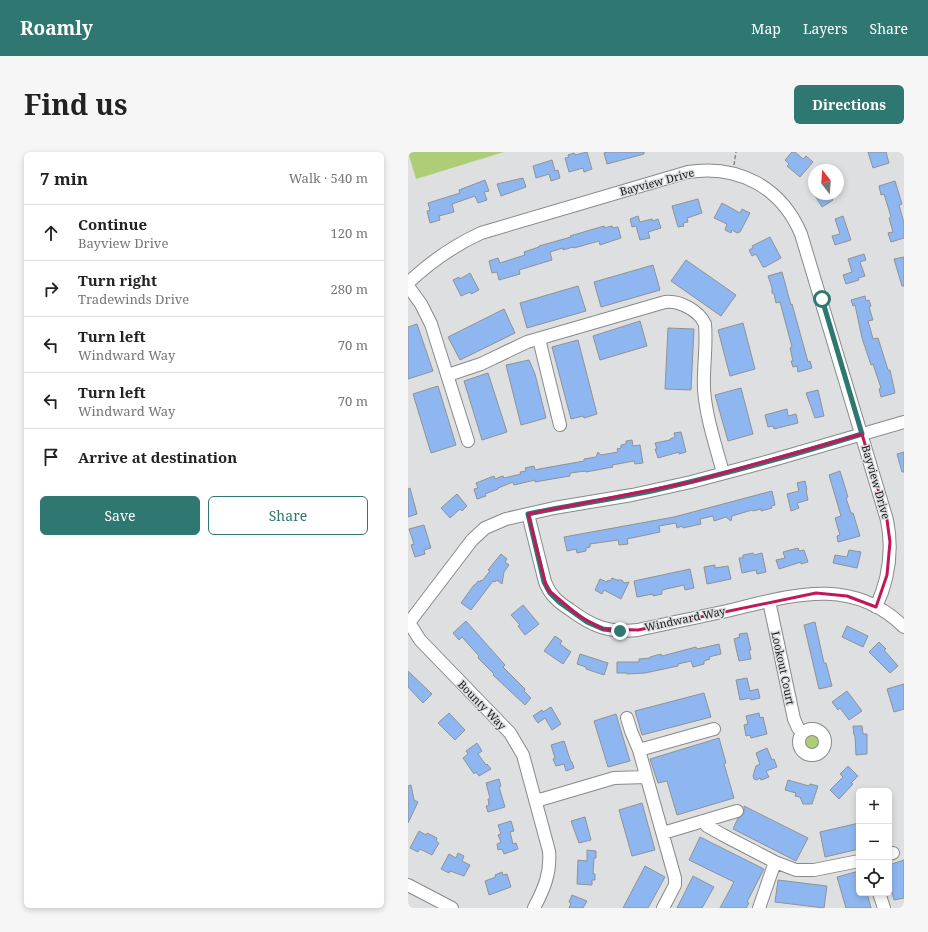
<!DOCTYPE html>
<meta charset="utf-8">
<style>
body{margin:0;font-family:"Noto Serif",serif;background:#f6f6f6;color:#222}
.controls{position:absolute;right:12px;bottom:12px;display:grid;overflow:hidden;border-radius:6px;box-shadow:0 2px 6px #0003}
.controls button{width:36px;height:36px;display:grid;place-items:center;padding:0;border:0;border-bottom:1px solid #e0e0e0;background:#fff;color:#222;font:20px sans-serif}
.compass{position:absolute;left:400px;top:12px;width:36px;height:36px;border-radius:50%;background:#fff;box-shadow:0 2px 6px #0003;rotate:343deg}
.stop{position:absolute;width:12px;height:12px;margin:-9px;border:3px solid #2f7771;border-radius:50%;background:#fff}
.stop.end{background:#2f7771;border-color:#fff;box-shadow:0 1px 4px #0008}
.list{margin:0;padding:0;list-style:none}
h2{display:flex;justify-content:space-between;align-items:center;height:52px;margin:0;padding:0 16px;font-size:17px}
h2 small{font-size:13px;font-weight:400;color:#767676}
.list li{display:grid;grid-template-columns:26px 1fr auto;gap:12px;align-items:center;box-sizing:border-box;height:56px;padding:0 16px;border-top:1px solid #e0e0e0}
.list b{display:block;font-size:15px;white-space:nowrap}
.list p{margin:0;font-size:13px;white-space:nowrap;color:#767676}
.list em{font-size:13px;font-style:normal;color:#767676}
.actions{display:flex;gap:8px;padding:12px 16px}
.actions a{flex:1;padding:9px 0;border:1px solid #2f7771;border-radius:6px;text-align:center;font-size:14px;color:#2f7771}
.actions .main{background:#2f7771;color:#fff}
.icon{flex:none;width:22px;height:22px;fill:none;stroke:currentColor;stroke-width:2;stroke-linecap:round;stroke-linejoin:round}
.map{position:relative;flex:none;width:496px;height:756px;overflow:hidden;border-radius:6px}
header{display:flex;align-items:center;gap:24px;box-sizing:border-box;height:56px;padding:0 20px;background:#2f7771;color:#fff}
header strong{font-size:19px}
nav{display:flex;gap:22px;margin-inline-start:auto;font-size:14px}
.intro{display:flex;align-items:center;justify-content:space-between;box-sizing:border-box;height:96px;padding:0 24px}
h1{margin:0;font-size:28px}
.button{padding:10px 18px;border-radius:6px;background:#2f7771;color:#fff;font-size:14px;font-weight:700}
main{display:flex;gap:24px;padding:0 24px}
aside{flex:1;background:#fff;border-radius:6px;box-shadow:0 2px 6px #0003}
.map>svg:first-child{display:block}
.green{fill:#aecd77}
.building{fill:#8eb6f1;stroke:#919294}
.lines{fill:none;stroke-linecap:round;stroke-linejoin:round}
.minor-casing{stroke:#88898b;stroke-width:14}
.path{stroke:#858687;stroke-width:1.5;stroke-dasharray:4 2;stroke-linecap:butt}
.minor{stroke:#fff;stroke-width:12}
.route{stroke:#2f7771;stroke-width:5}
.marked{fill:none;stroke:#c2185b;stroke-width:3;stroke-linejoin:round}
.labels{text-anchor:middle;stroke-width:3;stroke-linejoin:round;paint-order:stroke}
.street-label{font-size:11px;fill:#19191a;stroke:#dddfe0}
</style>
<header>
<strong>Roamly</strong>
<nav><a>Map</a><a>Layers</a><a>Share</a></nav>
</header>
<div class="intro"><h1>Find us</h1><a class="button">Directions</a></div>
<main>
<aside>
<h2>7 min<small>Walk · 540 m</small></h2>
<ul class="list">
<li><svg class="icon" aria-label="ahead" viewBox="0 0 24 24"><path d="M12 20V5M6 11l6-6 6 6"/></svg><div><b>Continue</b><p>Bayview Drive</p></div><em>120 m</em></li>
<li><svg class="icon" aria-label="right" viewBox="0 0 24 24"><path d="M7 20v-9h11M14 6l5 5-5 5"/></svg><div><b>Turn right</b><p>Tradewinds Drive</p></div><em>280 m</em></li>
<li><svg class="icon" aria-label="left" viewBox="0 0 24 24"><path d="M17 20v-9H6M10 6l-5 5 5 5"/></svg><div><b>Turn left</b><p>Windward Way</p></div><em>70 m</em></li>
<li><svg class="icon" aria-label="left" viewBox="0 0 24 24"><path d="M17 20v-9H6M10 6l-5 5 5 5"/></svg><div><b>Turn left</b><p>Windward Way</p></div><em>70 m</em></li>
<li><svg class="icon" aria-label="arrive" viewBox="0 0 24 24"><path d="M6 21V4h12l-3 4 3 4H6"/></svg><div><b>Arrive at destination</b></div></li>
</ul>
<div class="actions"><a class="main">Save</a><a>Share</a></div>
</aside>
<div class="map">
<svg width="496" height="756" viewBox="0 0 496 756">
<rect width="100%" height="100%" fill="#dddfe0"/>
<path class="green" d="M 0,0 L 96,0 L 8,27 Z
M396 591a8 8 0 1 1 16 0a8 8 0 1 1-16 0Z"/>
<path class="building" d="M 179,0 L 184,17 L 176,20 L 175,16 L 161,20 L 157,6 L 161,5 L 160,3 L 166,1 L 167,3 Z
M 199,0 L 236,0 L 236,2 L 199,12 L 196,1 Z
M 384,0 L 387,0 L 395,7 L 398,4 L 405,10 L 392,25 L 379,14 L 381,12 L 377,8 Z
M 460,0 L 478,0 L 481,11 L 465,16 Z
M 144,8 L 147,19 L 150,18 L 152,26 L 143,29 L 141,22 L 128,26 L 125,14 Z
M 115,26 L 118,35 L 93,44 L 89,32 Z
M 77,28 L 81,39 L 76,40 L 79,48 L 70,51 L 67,44 L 44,52 L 46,60 L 31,64 L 32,68 L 22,71 L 19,59 L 22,58 L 20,51 L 52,41 L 51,38 Z
M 487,29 L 494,52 L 491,53 L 496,71 L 496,86 L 483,90 L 480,81 L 485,80 L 481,66 L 483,65 L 476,42 L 473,43 L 471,34 Z
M 406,42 L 421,42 L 425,48 L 414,55 Z
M 290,47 L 294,61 L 279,66 L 280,70 L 275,71 L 276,74 L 270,75 L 264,54 Z
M 314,51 L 332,61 L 334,57 L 342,61 L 332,80 L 329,81 L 324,78 L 323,81 L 317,78 L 319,72 L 306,66 Z
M 230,64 L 232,70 L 244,67 L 245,69 L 250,67 L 253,76 L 240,80 L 242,86 L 232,88 L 228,74 L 224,75 L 222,67 Z
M 435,64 L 443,88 L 427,93 L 424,84 L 432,82 L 427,67 Z
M 196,74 L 196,76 L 204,74 L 205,76 L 210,75 L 213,86 L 192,93 L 191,89 L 166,96 L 165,95 L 155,98 L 155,96 L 142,100 L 144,108 L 111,118 L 112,122 L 91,128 L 89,120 L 84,121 L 81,109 L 90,106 L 92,111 L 117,103 L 116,100 L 131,95 L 131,94 L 163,85 L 162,84 Z
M 362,85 L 373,106 L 357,115 L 355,115 L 348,102 L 344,104 L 341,98 L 345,96 L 344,94 Z
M 456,102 L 458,108 L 452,110 L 457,124 L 450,126 L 451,128 L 438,132 L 435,123 L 444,120 L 440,107 Z
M 496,105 L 496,134 L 494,134 L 486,107 Z
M 278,108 L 328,143 L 313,164 L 263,129 Z
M 245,113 L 252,138 L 193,155 L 186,130 Z
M 374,120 L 383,153 L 384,152 L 400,210 L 402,209 L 404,216 L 390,220 L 389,214 L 385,215 L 383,209 L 385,209 L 382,196 L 384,195 L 372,150 L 368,151 L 366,142 L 364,141 L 364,136 L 360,124 Z
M 62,121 L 71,138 L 63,142 L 62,140 L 53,144 L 45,128 L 51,125 L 52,127 Z
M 170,134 L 178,159 L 119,176 L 112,151 Z
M 457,144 L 458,149 L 461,148 L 463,154 L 461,155 L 465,168 L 460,169 L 464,183 L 465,187 L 470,186 L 480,218 L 482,218 L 487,241 L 473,245 L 471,237 L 473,236 L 465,212 L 463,213 L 454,186 L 447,153 L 445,154 L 443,148 Z
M 96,157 L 107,181 L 52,208 L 40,185 Z
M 232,169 L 239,194 L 192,208 L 185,184 Z
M 335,171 L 347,217 L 322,224 L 310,178 Z
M 9,172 L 25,219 L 0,227 L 0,175 Z
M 260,176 L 286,177 L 283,238 L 257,237 Z
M 170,188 L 189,262 L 176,266 L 175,264 L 163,267 L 144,195 Z
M 121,208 L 127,222 L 138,266 L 113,273 L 98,213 Z
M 80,221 L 99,280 L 74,288 L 56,229 Z
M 30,234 L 48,293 L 23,301 L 5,242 Z
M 333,236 L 345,282 L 320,289 L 307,243 Z
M 410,238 L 416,264 L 407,266 L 398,241 Z
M 379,257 L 380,264 L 388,262 L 390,271 L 366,277 L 365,274 L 360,275 L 357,263 Z
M 273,280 L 278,300 L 271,302 L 271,300 L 250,306 L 247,297 L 249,297 L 247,291 L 262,288 L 262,287 L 267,285 L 266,281 Z
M 224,288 L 225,294 L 232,293 L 235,311 L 227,312 L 226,309 L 204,313 L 205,315 L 178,320 L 178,319 L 162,321 L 162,324 L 144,327 L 127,330 L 127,328 L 106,333 L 105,330 L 90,336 L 90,337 L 77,342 L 78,344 L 69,347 L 66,337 L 70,336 L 68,331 L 86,324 L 87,327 L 95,324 L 96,326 L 113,322 L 112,320 L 118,319 L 117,316 L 126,314 L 127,318 L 131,317 L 176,309 L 176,307 L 188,305 L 190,300 L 193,303 L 210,300 L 209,297 L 213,296 L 213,293 L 218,292 L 218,289 Z
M 496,300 L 496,320 L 494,320 L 489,302 Z
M 432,319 L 440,345 L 438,346 L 443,361 L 445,361 L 452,384 L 430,390 L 429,384 L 432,383 L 427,366 L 433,364 L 421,323 Z
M 397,329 L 399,338 L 398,338 L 400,348 L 389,351 L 391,356 L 383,359 L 379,342 L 391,339 L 389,331 Z
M 2,336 L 9,362 L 0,365 L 0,337 Z
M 364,339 L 367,353 L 363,354 L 364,356 L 353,359 L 353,357 L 345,359 L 344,358 L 324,364 L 323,369 L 318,365 L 306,369 L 305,364 L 292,367 L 293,372 L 275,376 L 274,374 L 269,376 L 268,371 L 251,374 L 252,380 L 219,387 L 220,392 L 211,393 L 210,388 L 182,392 L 182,395 L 178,396 L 178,399 L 169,401 L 168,397 L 159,399 L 156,385 L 266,365 Z
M 49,342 L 59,354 L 54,359 L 52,357 L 42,366 L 33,356 Z
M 16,373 L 23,396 L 16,398 L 17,402 L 7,405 L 3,393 L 6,392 L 1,377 Z
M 390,396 L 391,399 L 396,398 L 400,410 L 393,412 L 393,410 L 371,417 L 368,408 L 377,406 L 375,400 Z
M 441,398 L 453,400 L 449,416 L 425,411 L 427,403 L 439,405 Z
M 345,401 L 346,403 L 354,401 L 358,420 L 349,422 L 348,418 L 334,421 L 331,406 L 335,406 L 335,403 Z
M 93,402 L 99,407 L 97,410 L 101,413 L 96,420 L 94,432 L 89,428 L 87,430 L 85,429 L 63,458 L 53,451 L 66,433 L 67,433 L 70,429 L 72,430 L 73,428 L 74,429 L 82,419 L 80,418 Z
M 307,413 L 307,416 L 320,414 L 323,427 L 299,432 L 296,415 Z
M 282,417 L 286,436 L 277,438 L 276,433 L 254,438 L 254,442 L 245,444 L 245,442 L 229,445 L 226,429 Z
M 204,426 L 209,428 L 214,428 L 216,431 L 221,430 L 213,447 L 196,438 L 194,442 L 187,438 L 192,427 L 199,430 L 200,428 L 202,429 Z
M 115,453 L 131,472 L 117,483 L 110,474 L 112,473 L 103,463 Z
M 58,469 L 97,513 L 95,515 L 117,537 L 116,539 L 123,546 L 117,553 L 85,523 L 86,522 L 70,506 L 71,504 L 54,485 L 51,488 L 45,481 Z
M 407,470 L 416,511 L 418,511 L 424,534 L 411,537 L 396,473 Z
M 439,474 L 460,484 L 455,495 L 434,485 Z
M 339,481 L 343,498 L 341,498 L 343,507 L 331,509 L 326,487 L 332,485 L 331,482 Z
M 147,484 L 154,489 L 152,492 L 163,500 L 155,512 L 136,499 Z
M 471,490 L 478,497 L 476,498 L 490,514 L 482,521 L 461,500 Z
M 311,492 L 313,502 L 301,505 L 302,507 L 296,509 L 296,512 L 285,515 L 283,509 L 270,512 L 270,514 L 237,521 L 219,522 L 219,521 L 209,521 L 209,510 L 231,510 L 231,507 L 242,506 L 242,505 L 253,502 L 254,504 L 288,495 L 289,497 Z
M 172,502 L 200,511 L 196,523 L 178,517 L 178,515 L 169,512 Z
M 0,519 L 24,542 L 15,551 L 0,535 Z
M 339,526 L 342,539 L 350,537 L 352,546 L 343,548 L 342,546 L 332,548 L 328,528 Z
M 496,532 L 496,557 L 486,560 L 479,537 Z
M 439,539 L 454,559 L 441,568 L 432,556 L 430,558 L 424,550 Z
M 296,541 L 303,565 L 234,583 L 227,559 Z
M 143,555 L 153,572 L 144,578 L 137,566 L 130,571 L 125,564 L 134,558 L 135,560 Z
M 41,561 L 57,578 L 47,588 L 30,571 Z
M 351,561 L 352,566 L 355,565 L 359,582 L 343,586 L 342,583 L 338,584 L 336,573 L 340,572 L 338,564 Z
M 208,562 L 222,609 L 200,615 L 186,569 Z
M 445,574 L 454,574 L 455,582 L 459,582 L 459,602 L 448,603 L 447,584 L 446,583 Z
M 311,586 L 318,611 L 316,612 L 326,646 L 269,663 L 259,629 L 250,631 L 242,607 Z
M 156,589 L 163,610 L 164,610 L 166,616 L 158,619 L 156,612 L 148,614 L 145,607 L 147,606 L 143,593 Z
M 69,591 L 74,599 L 70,602 L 78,613 L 79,612 L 83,617 L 71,624 L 68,620 L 66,622 L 55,606 L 60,602 L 58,599 Z
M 359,596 L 364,608 L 366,607 L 369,615 L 358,619 L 361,625 L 353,628 L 352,626 L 349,628 L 346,627 L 345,624 L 348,614 L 352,612 L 348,601 Z
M 440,614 L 450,624 L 443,631 L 445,632 L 431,647 L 422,638 L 435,625 L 432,622 Z
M 91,627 L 93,634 L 91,635 L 97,655 L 80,660 L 78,654 L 81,653 L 80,647 L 82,646 L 78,631 Z
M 380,628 L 401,634 L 402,632 L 410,634 L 404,652 L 395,652 L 392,645 L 387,644 L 388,641 L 377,638 Z
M 3,633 L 6,648 L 10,650 L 0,671 L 0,634 Z
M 234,651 L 247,698 L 224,704 L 211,658 Z
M 336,654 L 400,686 L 388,709 L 325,677 L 330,666 L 334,664 L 336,661 Z
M 177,665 L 183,688 L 171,691 L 163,669 Z
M 103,669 L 106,679 L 102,680 L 105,692 L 108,691 L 110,697 L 96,702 L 94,697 L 90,698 L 89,692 L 93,690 L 90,683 L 93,682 L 90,673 Z
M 451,671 L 451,697 L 417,705 L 412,680 Z
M 11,679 L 18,683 L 19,681 L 29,686 L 28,689 L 31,691 L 24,703 L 12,697 L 10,700 L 2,696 Z
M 292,685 L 356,717 L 339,750 L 341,751 L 338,756 L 312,756 L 326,730 L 281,708 Z
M 179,698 L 188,699 L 188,706 L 186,706 L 185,722 L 187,722 L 187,728 L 184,728 L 184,733 L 169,732 L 170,708 L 179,709 Z
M 50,701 L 56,704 L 54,709 L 62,713 L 56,724 L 42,719 L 41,721 L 33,717 L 41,702 L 48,706 Z
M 496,708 L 496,746 L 486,748 L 481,729 L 481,713 Z
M 237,714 L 257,725 L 240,756 L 215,756 Z
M 451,719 L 451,741 L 459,741 L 463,756 L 438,756 L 429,725 Z
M 94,720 L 95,723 L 99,722 L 103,735 L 81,743 L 77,729 L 88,725 L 87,723 Z
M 285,724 L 306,735 L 294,756 L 269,756 Z
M 370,728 L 419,734 L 416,756 L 367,750 Z
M 164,743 L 179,749 L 175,756 L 161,756 L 163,751 L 161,750 Z"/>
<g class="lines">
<defs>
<path id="minor" d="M 0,131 C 22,110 45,94 73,81 L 280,20 C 330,12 373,35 393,82 L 479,368 C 485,398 481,427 468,455
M 0,134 L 13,152 L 23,172 L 60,289
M 131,187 L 152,273
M 40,223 L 73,212 L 119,190 L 257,150 C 272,148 291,159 297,172 C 299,194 295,216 296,237 C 298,266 308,294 315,321
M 120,362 L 137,430 C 142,443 150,450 161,457 C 185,475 201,481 230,478 C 261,471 292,465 323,458 C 385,443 444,424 496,475
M 361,449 L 386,567 L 390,576 L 395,581
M 0,469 L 12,488 L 102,581 L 115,603 L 141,699 C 143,721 136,737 126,756
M 0,472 L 64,388 L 77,376 L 98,367 L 146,356 L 224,343 L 283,330 L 365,308 L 496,270
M 219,566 L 223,579 L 231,598 L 267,726 L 267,733 L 255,756
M391 590a13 13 0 1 1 26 0a13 13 0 1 1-26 0Z
M 231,598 L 306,577
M 128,649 L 206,626 L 238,625
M 295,669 L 299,674 L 315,683 L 367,710 L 388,718 L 406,718 L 451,709
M 255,681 L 329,659
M 481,702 L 485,701
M 0,733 L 44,756
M 471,741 L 476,756
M 351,756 L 367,710"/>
</defs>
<use href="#minor" class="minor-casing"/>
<path class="path" d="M 326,13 L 328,0"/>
<use href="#minor" class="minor"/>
</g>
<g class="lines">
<path class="route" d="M 212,479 L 195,477 L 179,470 L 151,450 L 142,441 L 136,430 L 120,362 C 162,353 206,347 248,338 C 318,322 386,303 454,282 L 414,147"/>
</g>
<path class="marked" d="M 454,282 L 479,368 L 482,390 L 479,423 L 468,455 L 439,444 L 408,441 L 230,478 L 195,477 L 171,464 L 139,437 L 120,362 L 283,330 Z"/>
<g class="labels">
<g class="street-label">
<text transform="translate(249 30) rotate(-15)" y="4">Bayview Drive</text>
<text transform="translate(468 330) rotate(74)" y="4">Bayview Drive</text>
<text transform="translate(277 467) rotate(-12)" y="4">Windward Way</text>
<text transform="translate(375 516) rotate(78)" y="4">Lookout Court</text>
<text transform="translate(74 553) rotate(46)" y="4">Bounty Way</text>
</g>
</g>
</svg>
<div class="controls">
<button>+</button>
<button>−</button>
<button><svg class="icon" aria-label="locate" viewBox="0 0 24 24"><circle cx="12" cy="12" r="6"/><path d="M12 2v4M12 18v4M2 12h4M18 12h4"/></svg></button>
</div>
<svg class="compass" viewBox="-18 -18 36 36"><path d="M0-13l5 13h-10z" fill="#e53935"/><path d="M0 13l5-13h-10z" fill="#767676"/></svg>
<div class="stop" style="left:414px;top:147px"></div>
<div class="stop end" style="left:212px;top:479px"></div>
</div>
</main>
